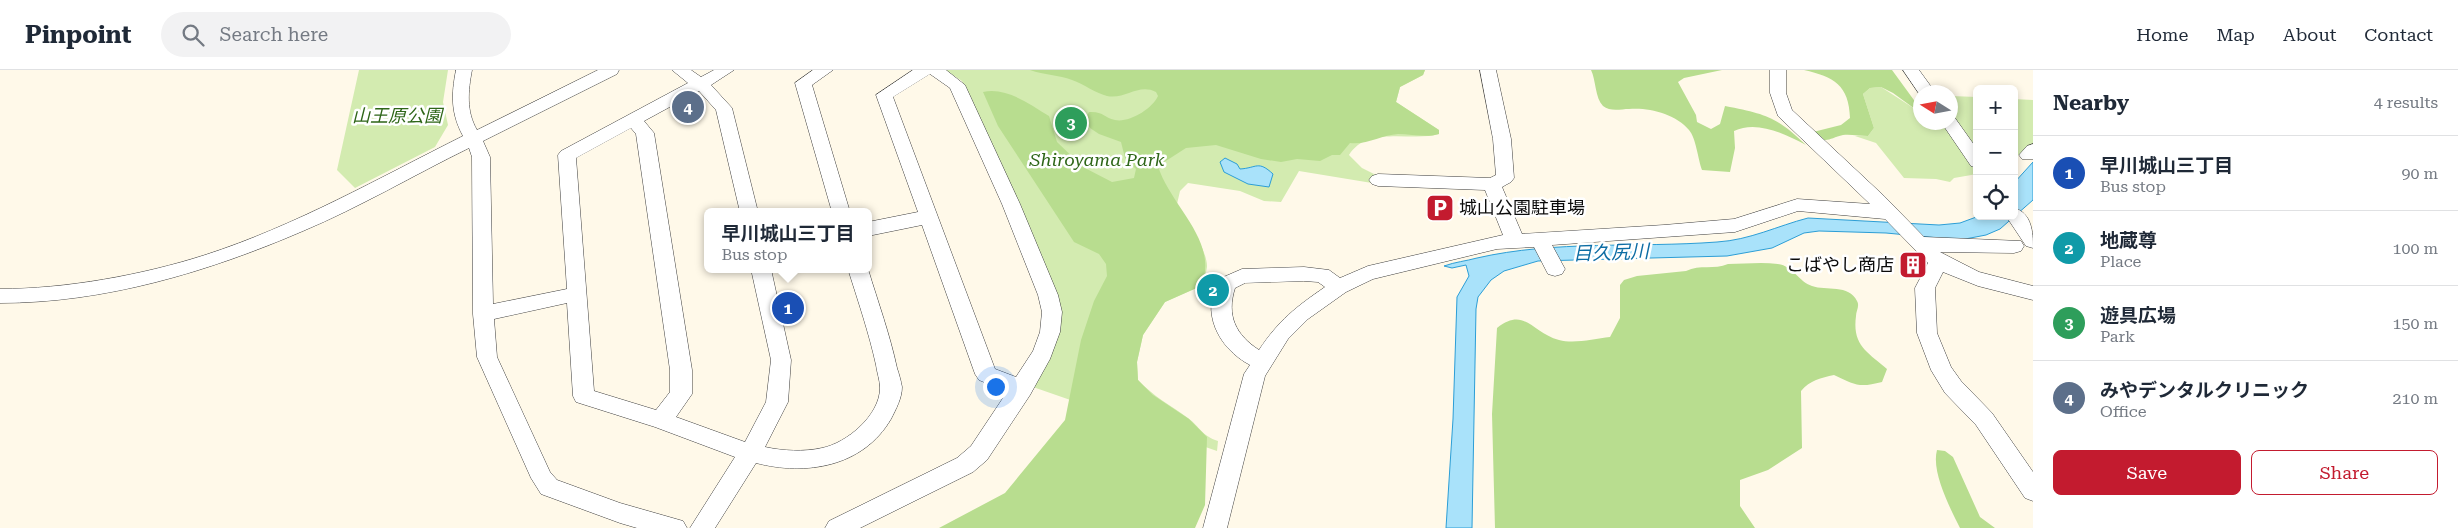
<!DOCTYPE html>
<meta charset="utf-8">
<style>
body{margin:0;font-family:"Roboto Serif","Noto Sans JP",serif;background:#f2f2f3;color:#1f2937}
.controls{position:absolute;right:15px;top:15px;display:grid;overflow:hidden;border-radius:8px;box-shadow:0 2px 8px #0003}
.controls button{width:45px;height:45px;display:grid;place-items:center;padding:0;border:0;border-bottom:1px solid #e0e1e3;background:#fff;color:#1f2937;font:25px sans-serif}
.compass{position:absolute;left:1913px;top:15px;width:45px;height:45px;border-radius:50%;background:#fff;box-shadow:0 2px 8px #0003;rotate:281deg}
.you{position:absolute;left:995px;top:316px;width:18px;height:18px;margin:-12px;border:4px solid #fff;border-radius:50%;background:#1a73e8;box-shadow:0 0 0 8px #1a73e833}
.badge{display:grid;place-items:center;width:32px;height:32px;border-radius:50%;background:#c31b2f;color:#fff;font-size:16px;font-weight:700}
.pin{position:absolute;translate:-50% -50%;border:2px solid #fff;box-shadow:0 1px 5px #0006}
.popup{position:absolute;left:704px;top:138px;width:168px;height:65px;box-sizing:border-box;display:grid;place-content:center;border-radius:8px;background:#fff;filter:drop-shadow(0 1px 4px #0005);font-size:16px;white-space:nowrap;color:#747a83}
.popup b{font-size:19px;color:#1f2937}
.popup::after{content:'';position:absolute;left:50%;top:100%;margin-left:-10px;border:10px solid transparent;border-top-color:#fff}
.list{margin:0;padding:0;list-style:none}
h2{display:flex;justify-content:space-between;align-items:center;height:65px;margin:0;padding:0 20px;font-size:21px}
h2 small{font-size:16px;font-weight:400;color:#747a83}
.list li{display:grid;grid-template-columns:32px 1fr auto;gap:15px;align-items:center;box-sizing:border-box;height:75px;padding:0 20px;border-top:1px solid #e0e1e3}
.list b{display:block;font-size:19px;white-space:nowrap}
.list p{margin:0;font-size:16px;white-space:nowrap;color:#747a83}
.list em{font-size:16px;font-style:normal;color:#747a83}
.actions{display:flex;gap:10px;padding:15px 20px}
.actions a{flex:1;padding:11px 0;border:1px solid #c31b2f;border-radius:8px;text-align:center;font-size:18px;color:#c31b2f}
.actions .main{background:#c31b2f;color:#fff}
.icon{flex:none;width:28px;height:28px;fill:none;stroke:currentColor;stroke-width:2;stroke-linecap:round;stroke-linejoin:round}
.map{position:relative;flex:none;width:2033px;height:458px;overflow:hidden}
header{display:flex;align-items:center;gap:30px;box-sizing:border-box;height:70px;padding:0 25px;background:#fff;border-bottom:1px solid #e0e1e3}
header strong{font-size:24px}
nav{display:flex;gap:28px;margin-inline-start:auto;font-size:18px}
.search{width:350px;height:45px;background:#f2f2f3;display:flex;align-items:center;gap:12px;box-sizing:border-box;padding:0 18px;border-radius:28px;color:#747a83;font-size:19px}
main{display:flex}
aside{flex:1;background:#fff}
.map>svg:first-child{display:block}
.green{fill:#d3ebb0}
.forest{fill:#b8dd8f}
.water{fill:#a9e2fa;stroke:#2c9ed6}
.lines{fill:none;stroke-linecap:round;stroke-linejoin:round}
.minor-casing{stroke:#3e3e3e;stroke-width:1}
.minor{fill:#fff;fill-rule:evenodd}
.labels{text-anchor:middle;stroke-width:5;stroke-linejoin:round;paint-order:stroke}
.park-label{font-size:18px;font-style:italic;fill:#2e6618;stroke:#fff}
.poi-label{font-size:18px;fill:#0b0b0b;stroke:#fff;text-anchor:start}
.water-label{font-size:19px;font-style:italic;fill:#0d6da4;stroke:#fff}
</style>
<header>
<strong>Pinpoint</strong>
<div class="search"><svg class="icon" aria-label="search" viewBox="0 0 24 24"><circle cx="10" cy="10" r="6"/><path d="M15 15l6 6"/></svg>Search here</div>
<nav><a>Home</a><a>Map</a><a>About</a><a>Contact</a></nav>
</header>
<main>
<div class="map">
<svg width="2033" height="458" viewBox="0 0 2033 458">
<rect width="100%" height="100%" fill="#fff9e9"/>
<path class="green" d="M 359,0 L 448,0 L 443,32 L 448,55 L 435,77 L 355,118 L 337,100 Z
M 945,0 L 1425,0 L 1423,5 L 1400,17 L 1396,32 L 1439,60 L 1439,64 C 1413,72 1367,55 1349,85 L 1362,98 L 1378,106 L 1378,114 L 1299,101 L 1281,132 L 1264,131 L 1240,121 L 1188,113 L 1180,121 L 1177,134 C 1186,147 1208,182 1207,197 C 1206,204 1204,210 1201,216 L 1165,232 L 1143,265 L 1137,292 L 1138,310 C 1153,326 1170,335 1188,348 C 1200,357 1202,366 1218,371 L 1217,381 L 1033,317 L 1050,208 L 962,11 Z
M 1881,17 L 1915,39 L 1920,36 L 1920,52 L 1950,52 L 1951,26 L 1977,27 L 1977,104 L 1954,108 L 1950,112 L 1936,109 L 1904,108 L 1876,73 L 1855,66 L 1868,66 L 1874,58 L 1863,24 L 1870,18 Z
M 2014,29 L 2033,30 L 2033,76 L 2014,88 Z"/>
<path class="forest" d="M 1030,0 L 1425,0 L 1423,5 L 1400,17 L 1396,32 L 1439,60 L 1439,64 C 1426,68 1412,64 1398,64 C 1382,65 1367,75 1350,73 L 1340,85 L 1332,85 L 1320,91 L 1297,89 L 1281,92 L 1261,89 L 1216,75 L 1186,78 L 1158,96 C 1170,136 1220,171 1201,216 L 1165,232 L 1143,265 L 1137,292 L 1138,310 L 1153,325 L 1189,349 L 1207,367 L 1205,435 L 1195,458 L 939,458 L 1005,423 L 1065,350 L 1081,270 L 1094,231 L 1107,206 L 1106,194 L 1099,184 L 1074,172 L 998,56 L 983,22 C 1007,17 1029,34 1049,46 L 1057,72 L 1083,97 L 1112,112 L 1134,108 L 1136,99 L 1125,88 L 1121,72 L 1099,64 L 1090,58 L 1085,50 L 1089,42 C 1103,41 1103,47 1115,50 C 1129,53 1152,39 1158,26 L 1156,22 C 1138,13 1125,30 1107,26 C 1095,23 1084,14 1072,10 C 1059,5 1044,5 1030,0 Z
M 1591,0 L 1722,0 L 1684,8 L 1678,12 L 1696,45 L 1697,52 L 1711,59 L 1720,54 L 1725,36 C 1765,44 1776,46 1806,75 C 1785,64 1757,50 1734,61 L 1735,78 L 1730,102 L 1702,100 C 1698,89 1696,68 1689,60 C 1676,44 1648,37 1629,39 C 1621,39 1610,42 1603,36 C 1595,28 1596,10 1591,0 Z
M 1804,0 L 1892,0 L 1919,37 L 1915,39 L 1893,23 L 1881,17 L 1870,18 L 1863,24 L 1874,58 L 1868,66 C 1860,66 1850,64 1843,65 C 1829,68 1825,76 1813,62 L 1841,55 L 1850,48 C 1849,15 1834,7 1804,0 Z
M 1728,194 C 1744,194 1761,192 1778,194 C 1793,196 1799,212 1812,216 C 1826,221 1849,214 1857,231 C 1860,236 1856,241 1856,246 C 1852,276 1868,282 1887,299 L 1882,312 C 1859,318 1855,315 1834,305 C 1821,308 1810,310 1801,321 L 1802,378 L 1768,400 L 1740,410 L 1740,436 L 1755,458 L 1495,458 L 1492,344 L 1497,258 C 1525,236 1532,263 1559,270 C 1574,274 1594,269 1610,267 L 1620,248 L 1620,215 L 1624,210 L 1637,206 L 1686,201 C 1700,194 1714,200 1728,194 Z
M 1937,380 L 1945,381 L 1953,387 L 1980,447 L 1995,458 L 1960,458 C 1950,438 1931,402 1937,380 Z"/>
<path class="water" d="M 1225,88 L 1237,94 L 1240,99 C 1257,98 1258,90 1273,104 L 1269,117 L 1248,114 L 1224,102 L 1220,92 Z
M 2033,92 L 2033,130 L 2000,159 L 1986,165 L 1960,170 L 1886,163 L 1819,161 L 1804,163 L 1772,178 L 1727,186 L 1538,191 L 1504,201 L 1491,210 L 1478,227 L 1476,239 L 1472,458 L 1446,458 L 1453,349 L 1457,227 L 1469,206 L 1466,195 L 1452,198 L 1444,196 C 1455,192 1466,191 1477,188 C 1556,170 1637,178 1717,172 C 1750,170 1777,156 1808,148 L 1939,155 L 1960,153 L 1979,146 L 2014,146 L 2014,113 Z"/>
<g class="lines">
<defs>
<path id="minor" d="M 456,0 L 472,0 C 468,21 466,41 477,60 L 598,0 L 619,0 L 617,4 L 483,71 L 490,87 L 493,234 L 567,219 L 558,85 L 561,81 L 688,13 L 672,0 L 691,0 L 701,7 L 714,0 L 734,0 L 711,15 L 732,38 L 758,142 L 740,142 L 716,40 L 699,21 L 644,51 L 654,63 L 692,300 L 692,324 L 676,347 L 745,372 L 766,332 L 771,290 L 751,199 L 771,199 L 791,290 L 788,332 L 765,377 C 783,381 804,382 822,378 C 847,373 880,345 880,318 C 880,310 877,303 876,295 C 869,263 858,231 848,199 L 868,199 C 878,232 890,265 897,298 C 899,304 901,311 902,317 C 902,328 896,339 891,349 C 863,397 806,406 756,393 L 715,458 L 690,458 L 735,387 L 655,357 L 576,332 L 573,326 L 567,233 L 494,249 L 497,287 L 550,402 L 557,410 L 620,433 L 683,451 L 687,458 L 637,458 L 620,453 L 541,424 L 531,408 L 477,287 L 473,244 L 472,87 L 469,78 C 414,105 360,137 303,161 C 208,202 104,233 0,233 L 0,219 C 65,219 143,205 205,185 C 295,156 379,108 463,66 C 451,44 451,25 456,0 ZM 631,58 L 636,64 L 670,300 L 670,322 L 656,340 L 594,321 L 576,88 Z
M 813,0 L 833,0 L 812,15 L 850,142 L 832,142 L 795,13 Z
M 913,0 L 946,0 L 965,15 L 1020,134 L 1058,225 L 1062,242 L 1060,262 L 1050,289 L 1030,325 L 987,390 L 973,402 L 860,458 L 825,458 L 829,451 L 957,388 L 971,376 L 1007,322 L 979,310 L 975,304 L 922,155 L 868,166 L 868,152 L 918,142 L 876,25 ZM 930,4 L 950,18 L 1002,134 L 1038,225 L 1042,242 L 1040,262 L 1033,281 L 1016,307 L 995,299 L 893,27 Z
M 1480,0 L 1496,0 L 1511,69 L 1514,108 L 1511,112 L 1502,117 L 1522,164 L 1664,155 L 1734,149 L 1797,129 L 1870,134 L 1778,46 L 1770,23 L 1770,0 L 1786,0 L 1786,23 L 1792,40 L 1884,126 L 1924,167 L 2021,171 L 2024,176 L 2021,181 L 2014,183 L 1940,182 L 1979,202 L 2033,216 L 2033,230 L 1978,216 L 1943,202 L 1935,218 L 1937,263 L 1951,297 L 1961,311 L 1992,343 L 2033,402 L 2033,431 L 2025,428 L 1976,355 L 1945,323 L 1931,300 L 1917,263 L 1915,218 L 1928,193 L 1885,149 L 1798,141 L 1735,162 L 1552,175 L 1565,199 L 1562,204 L 1555,206 L 1548,204 L 1534,177 L 1497,179 L 1373,209 L 1346,222 L 1308,249 L 1288,269 L 1265,306 L 1227,458 L 1203,458 L 1244,304 L 1250,295 C 1218,278 1200,242 1219,209 L 1242,199 L 1304,197 L 1329,200 L 1340,208 L 1368,196 L 1503,165 L 1485,120 L 1378,116 L 1372,114 L 1369,110 L 1372,106 L 1378,104 L 1490,108 L 1496,105 L 1493,69 ZM 1304,211 L 1318,212 L 1325,217 C 1296,237 1279,250 1259,280 C 1236,265 1226,246 1235,218 L 1245,213 Z
M 1903,0 L 1919,0 L 1935,22 L 1920,22 L 1920,25 Z
M 1950,47 L 1955,48 L 1977,79 L 1977,98 L 1971,96 L 1941,52 L 1950,52 Z
M 2033,74 L 2033,89 L 2022,89 L 2019,85 L 2027,76 Z
M 2014,138 C 2032,143 2033,162 2033,178 L 2026,176 L 2006,146 L 2014,146 Z"/>
</defs>
<use href="#minor" class="minor-casing"/>
<use href="#minor" class="minor"/>
</g>
<defs>
<symbol id="parking-square" viewBox="-11 -11 22 22"><rect x="-9" y="-9" width="18" height="18" rx="4" fill="#c31b2f" stroke="#fff"/><path d="M-3.5-5.5H1a3.5 3.5 0 0 1 0 7H-1V5.5H-3.5ZM-1-3.4V-.6H.8a1.4 1.4 0 0 0 0-2.8Z" fill="#fff"/></symbol>
<symbol id="building-square" viewBox="-11 -11 22 22"><rect x="-9" y="-9" width="18" height="18" rx="4" fill="#c31b2f" stroke="#fff"/><path d="M-4-6H4V6H1V3H-1V6H-4ZM-2.5-4.3h1.7v1.8h-1.7ZM.8-4.3h1.7v1.8H.8ZM-2.5-1h1.7V.8h-1.7ZM.8-1h1.7V.8H.8Z" fill="#fff"/></symbol>
</defs>
<g fill-rule="evenodd">
<use href="#parking-square" x="1424" y="122" width="32" height="32"/>
<use href="#building-square" x="1897" y="179" width="32" height="32"/>
</g>
<g class="labels">
<g class="park-label">
<text x="397" y="52">山王原公園</text>
<text x="1097" y="96">Shiroyama Park</text>
</g>
<g class="poi-label">
<text x="1459" y="144">城山公園駐車場</text>
<text x="1894" y="201" text-anchor="end">こばやし商店</text>
</g>
<g class="water-label">
<text transform="translate(1611 182) rotate(-2)" y="7">目久尻川</text>
</g>
</g>
</svg>
<div class="controls">
<button>+</button>
<button>−</button>
<button><svg class="icon" aria-label="locate" viewBox="0 0 24 24"><circle cx="12" cy="12" r="6"/><path d="M12 2v4M12 18v4M2 12h4M18 12h4"/></svg></button>
</div>
<svg class="compass" viewBox="-18 -18 36 36"><path d="M0-13l5 13h-10z" fill="#e53935"/><path d="M0 13l5-13h-10z" fill="#747a83"/></svg>
<div class="you"></div>
<div class="pin badge" style="left:788px;top:238px;background:#1a4fb4">1</div>
<div class="popup"><b>早川城山三丁目</b>Bus stop</div>
<div class="pin badge" style="left:1213px;top:220px;background:#0f9aa8">2</div>
<div class="pin badge" style="left:1071px;top:53px;background:#2e9e5b">3</div>
<div class="pin badge" style="left:688px;top:37px;background:#5c6f8a">4</div>
</div>
<aside>
<h2>Nearby<small>4 results</small></h2>
<ul class="list">
<li><span class="badge" style="background:#1a4fb4">1</span><div><b>早川城山三丁目</b><p>Bus stop</p></div><em>90 m</em></li>
<li><span class="badge" style="background:#0f9aa8">2</span><div><b>地蔵尊</b><p>Place</p></div><em>100 m</em></li>
<li><span class="badge" style="background:#2e9e5b">3</span><div><b>遊具広場</b><p>Park</p></div><em>150 m</em></li>
<li><span class="badge" style="background:#5c6f8a">4</span><div><b>みやデンタルクリニック</b><p>Office</p></div><em>210 m</em></li>
</ul>
<div class="actions"><a class="main">Save</a><a>Share</a></div>
</aside>
</main>
